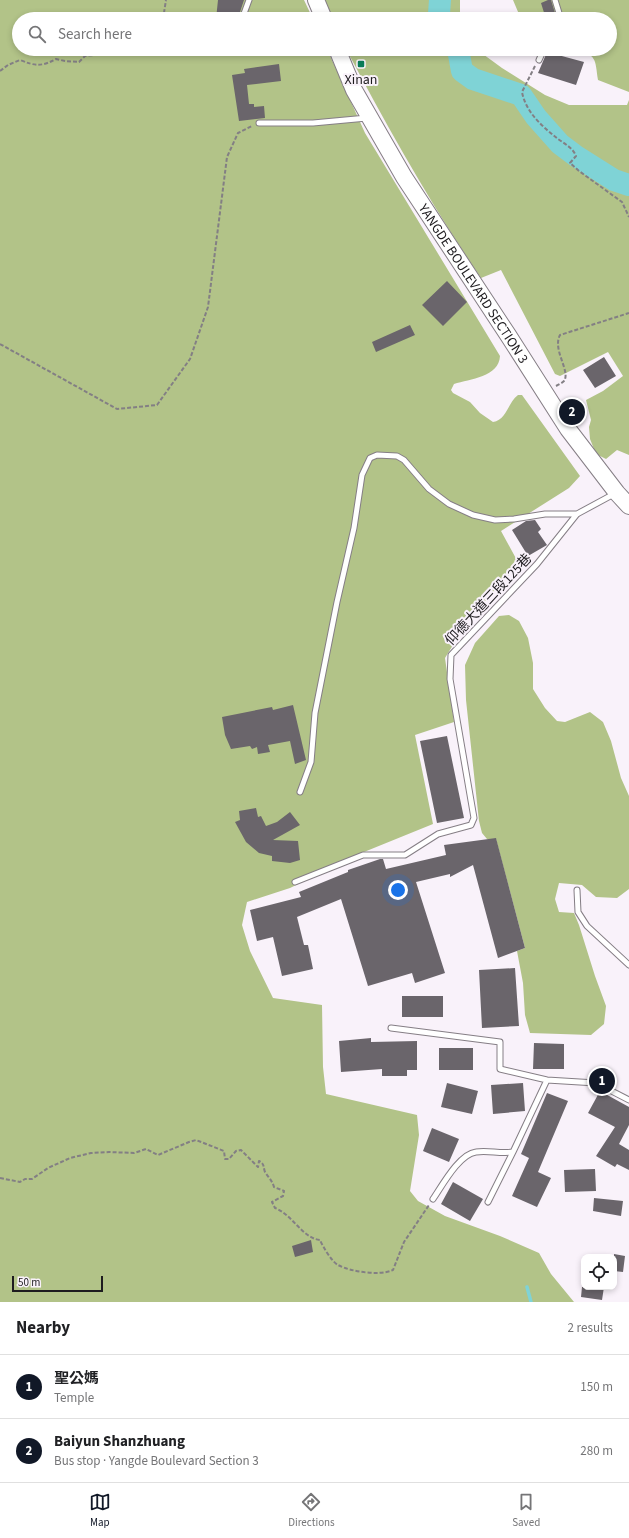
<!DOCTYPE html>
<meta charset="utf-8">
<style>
body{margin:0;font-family:"Source Sans 3","Noto Sans TC",sans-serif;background:#f2f2f2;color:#202124}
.controls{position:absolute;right:12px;bottom:12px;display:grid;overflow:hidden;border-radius:8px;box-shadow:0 2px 6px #0003}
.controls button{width:36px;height:36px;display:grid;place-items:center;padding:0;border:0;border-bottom:1px solid #e0e0e0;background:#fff;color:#202124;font:20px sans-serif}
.scale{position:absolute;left:12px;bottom:10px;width:91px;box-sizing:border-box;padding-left:4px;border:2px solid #1e1c1f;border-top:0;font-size:11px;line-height:14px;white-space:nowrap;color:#1e1c1f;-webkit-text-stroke:3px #f9f2fa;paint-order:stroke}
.you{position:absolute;left:398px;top:890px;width:14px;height:14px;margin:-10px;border:3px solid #fff;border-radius:50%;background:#1a73e8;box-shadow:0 0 0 6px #1a73e833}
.badge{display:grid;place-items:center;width:26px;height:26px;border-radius:50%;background:#111827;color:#fff;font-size:13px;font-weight:700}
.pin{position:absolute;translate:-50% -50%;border:2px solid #fff;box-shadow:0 1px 4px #0006}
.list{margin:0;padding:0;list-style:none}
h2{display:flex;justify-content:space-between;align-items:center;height:52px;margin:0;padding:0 16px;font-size:17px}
h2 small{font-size:13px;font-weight:400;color:#757577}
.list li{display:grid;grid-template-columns:26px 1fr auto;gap:12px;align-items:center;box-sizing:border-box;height:64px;padding:0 16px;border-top:1px solid #e0e0e0}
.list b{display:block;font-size:15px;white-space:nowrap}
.list p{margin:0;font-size:13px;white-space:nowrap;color:#757577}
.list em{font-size:13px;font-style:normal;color:#757577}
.icon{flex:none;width:22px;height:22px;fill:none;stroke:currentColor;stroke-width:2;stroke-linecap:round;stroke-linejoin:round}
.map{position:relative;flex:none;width:629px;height:1302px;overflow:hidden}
.search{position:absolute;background:#fff;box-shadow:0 2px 6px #0003;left:12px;right:12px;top:12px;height:44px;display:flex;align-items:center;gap:10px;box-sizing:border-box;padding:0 14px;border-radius:22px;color:#757577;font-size:15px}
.sheet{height:180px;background:#fff}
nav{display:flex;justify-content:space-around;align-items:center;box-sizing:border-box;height:56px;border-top:1px solid #e0e0e0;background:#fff;font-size:11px;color:#757577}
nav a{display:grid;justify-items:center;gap:2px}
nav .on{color:#111827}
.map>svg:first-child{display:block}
.forest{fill:#b2c388}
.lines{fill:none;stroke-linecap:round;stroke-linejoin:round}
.stream{stroke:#7fd3d6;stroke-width:3.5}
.river{stroke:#7fd3d6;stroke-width:22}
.building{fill:#6a656b}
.service-casing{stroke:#857e85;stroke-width:7}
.primary-casing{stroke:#857e85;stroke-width:18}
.path{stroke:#837f84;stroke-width:2;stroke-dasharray:4 2;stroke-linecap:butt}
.service{stroke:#fff;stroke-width:5}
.primary{stroke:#fff;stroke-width:16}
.poi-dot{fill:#097c58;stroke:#f9f2fa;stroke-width:1.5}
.labels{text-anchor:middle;stroke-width:4;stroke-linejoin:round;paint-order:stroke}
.poi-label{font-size:14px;fill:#1e1c1f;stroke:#f9f2fa}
.street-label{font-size:14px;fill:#1e1c1f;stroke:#f9f2fa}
</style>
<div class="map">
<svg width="629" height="1302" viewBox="0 0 629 1302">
<rect width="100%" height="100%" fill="#f9f2fa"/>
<path class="forest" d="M 0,0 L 304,0 L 313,19 L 19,19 L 19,49 L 327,49 L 365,133 L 500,356 C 499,377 470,379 454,384 L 451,390 L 453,393 L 470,402 L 480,413 L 493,422 C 507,420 508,402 518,395 L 522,395 L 580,476 L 569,488 L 501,531 L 519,564 L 469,619 L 445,658 L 454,722 L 415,735 L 433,824 L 364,852 L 290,888 L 247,902 L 242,925 L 250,951 L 273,998 L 322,1005 L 323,1067 L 326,1094 L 417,1115 L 419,1135 L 410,1191 L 418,1201 L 445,1216 L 500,1236 L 539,1253 L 551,1274 L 574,1302 L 0,1302 Z
M 325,0 L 460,0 L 460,19 L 333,19 Z
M 513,0 L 629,0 L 629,92 L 598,80 C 595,59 597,55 575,49 L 610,49 L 610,19 L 521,19 Z
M 346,49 L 476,49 L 502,68 L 545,95 L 569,105 L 627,105 L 629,100 L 629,455 L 617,450 L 606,459 L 596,454 L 590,439 L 589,427 L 591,420 L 586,400 L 603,391 L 623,376 L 608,352 L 560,376 L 555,374 L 501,270 L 481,278 C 431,205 388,128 346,49 Z
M 509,615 L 519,621 L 528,638 L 533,663 L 533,689 L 545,708 L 557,721 L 565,722 L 590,712 L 603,722 L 611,741 L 621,778 L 629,796 L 629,889 L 617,898 L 596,897 L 582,885 L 559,883 L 555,899 L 559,912 L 574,913 L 579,925 L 595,976 L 606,1006 L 604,1024 L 591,1035 L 530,1033 L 525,1015 L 523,983 L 517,951 L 525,948 L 496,839 L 487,839 L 482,833 L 479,821 L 466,700 L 465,665 L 475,643 L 499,616 Z"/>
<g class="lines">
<path class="stream" d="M 527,1287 L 531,1302"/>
<path class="river" d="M 440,0 L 439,14 L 441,19
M 458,49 L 462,71 L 473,79 L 521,95 L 536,117 L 560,144 L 576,156 L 614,180 L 629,185"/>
</g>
<path class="building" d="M 218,0 L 244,0 L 239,15 L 216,19 Z
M 548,0 L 551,0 L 555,13 L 553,18 L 550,19 L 546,19 L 541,3 Z
M 547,52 L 584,62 L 576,85 L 538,73 Z
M 279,64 L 281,81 L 247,85 L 249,104 L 254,104 L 254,107 L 264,106 L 265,118 L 239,121 L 232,75 L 245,73 L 244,69 Z
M 447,281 L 467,302 L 443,326 L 422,305 Z
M 410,325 L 415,335 L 376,352 L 372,342 Z
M 604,357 L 616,376 L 595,388 L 583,370 Z
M 535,520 L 541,529 L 538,532 L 547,545 L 528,556 L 512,530 L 526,521 Z
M 293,705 L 306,760 L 295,764 L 290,741 L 268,745 L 270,752 L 258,754 L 257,747 L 252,749 L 250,746 L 231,749 L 225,735 L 222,717 L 272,707 L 273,710 Z
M 447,736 L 464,818 L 437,823 L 420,741 Z
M 256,808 L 258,817 L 261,816 L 266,826 L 277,822 L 290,812 L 300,825 L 273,840 L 298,841 L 300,860 L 290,863 L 272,861 L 272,856 L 259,853 L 246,842 L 235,822 L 240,820 L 239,811 Z
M 496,838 L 525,948 L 498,958 L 473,865 L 450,877 L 450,874 L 416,882 L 445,973 L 415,983 L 412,973 L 368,986 L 341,899 L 297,917 L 304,945 L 308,945 L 313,969 L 282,976 L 273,937 L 257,941 L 250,910 L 301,897 L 299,892 L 348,872 L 348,870 L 380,859 L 383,859 L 386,869 L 446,855 L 444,845 Z
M 515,968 L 519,1026 L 482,1028 L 479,970 Z
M 402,996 L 443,996 L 443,1017 L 402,1017 Z
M 371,1038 L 371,1042 L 417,1041 L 417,1070 L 407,1070 L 407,1076 L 382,1076 L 382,1069 L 341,1072 L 339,1041 Z
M 534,1043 L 564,1044 L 564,1069 L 533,1069 Z
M 439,1048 L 473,1048 L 473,1070 L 439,1070 Z
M 447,1083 L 478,1091 L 472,1114 L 441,1107 Z
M 523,1083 L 525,1111 L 493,1114 L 491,1085 Z
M 600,1091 L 629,1107 L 629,1125 L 619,1144 L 629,1150 L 629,1170 L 617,1164 L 615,1167 L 596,1156 L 615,1127 L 588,1113 Z
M 547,1093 L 568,1101 L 538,1172 L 551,1178 L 537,1207 L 512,1196 L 529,1158 L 521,1154 Z
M 432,1128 L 459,1139 L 449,1162 L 423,1151 Z
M 595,1169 L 596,1191 L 565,1192 L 564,1170 Z
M 453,1182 L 483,1199 L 470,1221 L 441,1204 Z
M 594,1198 L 623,1201 L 621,1216 L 593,1211 Z
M 311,1240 L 313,1252 L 295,1257 L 292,1246 Z
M 614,1254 L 625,1256 L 623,1272 L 614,1271 Z
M 582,1287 L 604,1287 L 602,1300 L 581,1297 Z"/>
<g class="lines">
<defs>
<path id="service" d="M 555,0 L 559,13 L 557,19
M 242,19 L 249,0
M 539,60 L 544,49
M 259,123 L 313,123 L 367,118
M 300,792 L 311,762 L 315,713 L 337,602 L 354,528 L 362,475 L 370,458 L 377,455 L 397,456 L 404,460 L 429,489 L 449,504 L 473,515 L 495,520 L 514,519 L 545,514 L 577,514
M 295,882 L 363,855 L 405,855 L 438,834 L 471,825 L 474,818 L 450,679 L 451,655 L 537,564 L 577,514 L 614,494
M 577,890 L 578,912 L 587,926 L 629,965
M 391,1028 L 500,1042 L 500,1069 L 547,1080 L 596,1083 L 629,1100
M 433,1199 C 442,1186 459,1154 476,1152 C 488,1150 500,1154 513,1152 L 547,1080
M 488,1202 L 513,1152"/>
<g id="primary">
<path d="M 316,0 L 324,19"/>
<path id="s1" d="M 337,49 L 354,90 L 404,177 L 508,335 L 568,429 L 617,493 L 629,506"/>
</g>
</defs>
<use href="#service" class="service-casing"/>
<use href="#primary" class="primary-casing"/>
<path class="path" d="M 163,19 L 166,0
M 535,66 L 522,92 C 526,113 543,127 558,139 C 565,144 573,148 576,156 L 570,163 L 579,171 L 622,202 L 629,217
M 0,71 L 8,65 L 20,60 C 35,66 41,67 56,59 L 65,61 L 79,62 L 85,56 L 94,55 L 104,51 L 114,54 L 127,54 L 154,49
M 0,344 L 117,409 L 157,405 L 190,359 L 208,307 L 227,157 L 238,133 L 252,126
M 556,386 C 558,385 562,383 564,381 C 571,371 552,350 560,335 L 629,313
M 0,1178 L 20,1182 L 25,1179 L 32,1179 L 48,1168 L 70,1158 L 91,1153 L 109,1152 L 134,1153 L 146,1149 L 158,1155 L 189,1142 L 196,1140 L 224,1151 L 225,1159 L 229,1159 L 236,1151 L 241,1150 L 258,1167 L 259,1161 C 265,1164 263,1167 265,1172 C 268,1177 272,1180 274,1187 L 284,1191 L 283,1196 L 272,1202 L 275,1208 C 293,1215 302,1238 320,1240 C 323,1247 332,1262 338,1265 C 351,1272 380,1276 393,1270 L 404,1242 L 429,1205"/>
<use href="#service" class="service"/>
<use href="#primary" class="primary"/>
</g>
<rect class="poi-dot" x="357" y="60" width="8" height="8" rx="2"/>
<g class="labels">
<g class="poi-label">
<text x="361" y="84">Xinan</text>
</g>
<g class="street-label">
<text dy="5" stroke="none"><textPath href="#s1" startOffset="272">YANGDE BOULEVARD SECTION 3</textPath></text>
<text transform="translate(488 599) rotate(-47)" y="5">仰德大道三段125巷</text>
</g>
</g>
</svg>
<div class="controls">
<button><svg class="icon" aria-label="locate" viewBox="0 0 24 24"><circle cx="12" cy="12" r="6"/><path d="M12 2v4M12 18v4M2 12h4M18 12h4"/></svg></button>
</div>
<div class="scale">50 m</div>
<div class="you"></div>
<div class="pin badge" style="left:602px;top:1081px">1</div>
<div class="pin badge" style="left:572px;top:412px">2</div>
<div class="search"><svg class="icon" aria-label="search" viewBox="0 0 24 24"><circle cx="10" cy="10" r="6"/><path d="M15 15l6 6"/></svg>Search here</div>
</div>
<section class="sheet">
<h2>Nearby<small>2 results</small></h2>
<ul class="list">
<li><span class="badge">1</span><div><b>聖公媽</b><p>Temple</p></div><em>150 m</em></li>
<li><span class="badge">2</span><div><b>Baiyun Shanzhuang</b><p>Bus stop · Yangde Boulevard Section 3</p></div><em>280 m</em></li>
</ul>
</section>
<nav>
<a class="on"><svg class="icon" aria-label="map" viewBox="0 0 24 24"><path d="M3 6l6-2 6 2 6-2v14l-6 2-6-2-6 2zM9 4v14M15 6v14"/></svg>Map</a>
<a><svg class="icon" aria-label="directions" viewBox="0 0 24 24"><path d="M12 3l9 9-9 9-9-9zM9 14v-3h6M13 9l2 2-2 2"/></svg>Directions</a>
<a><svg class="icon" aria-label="saved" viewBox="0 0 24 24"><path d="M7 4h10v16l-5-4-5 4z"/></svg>Saved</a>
</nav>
